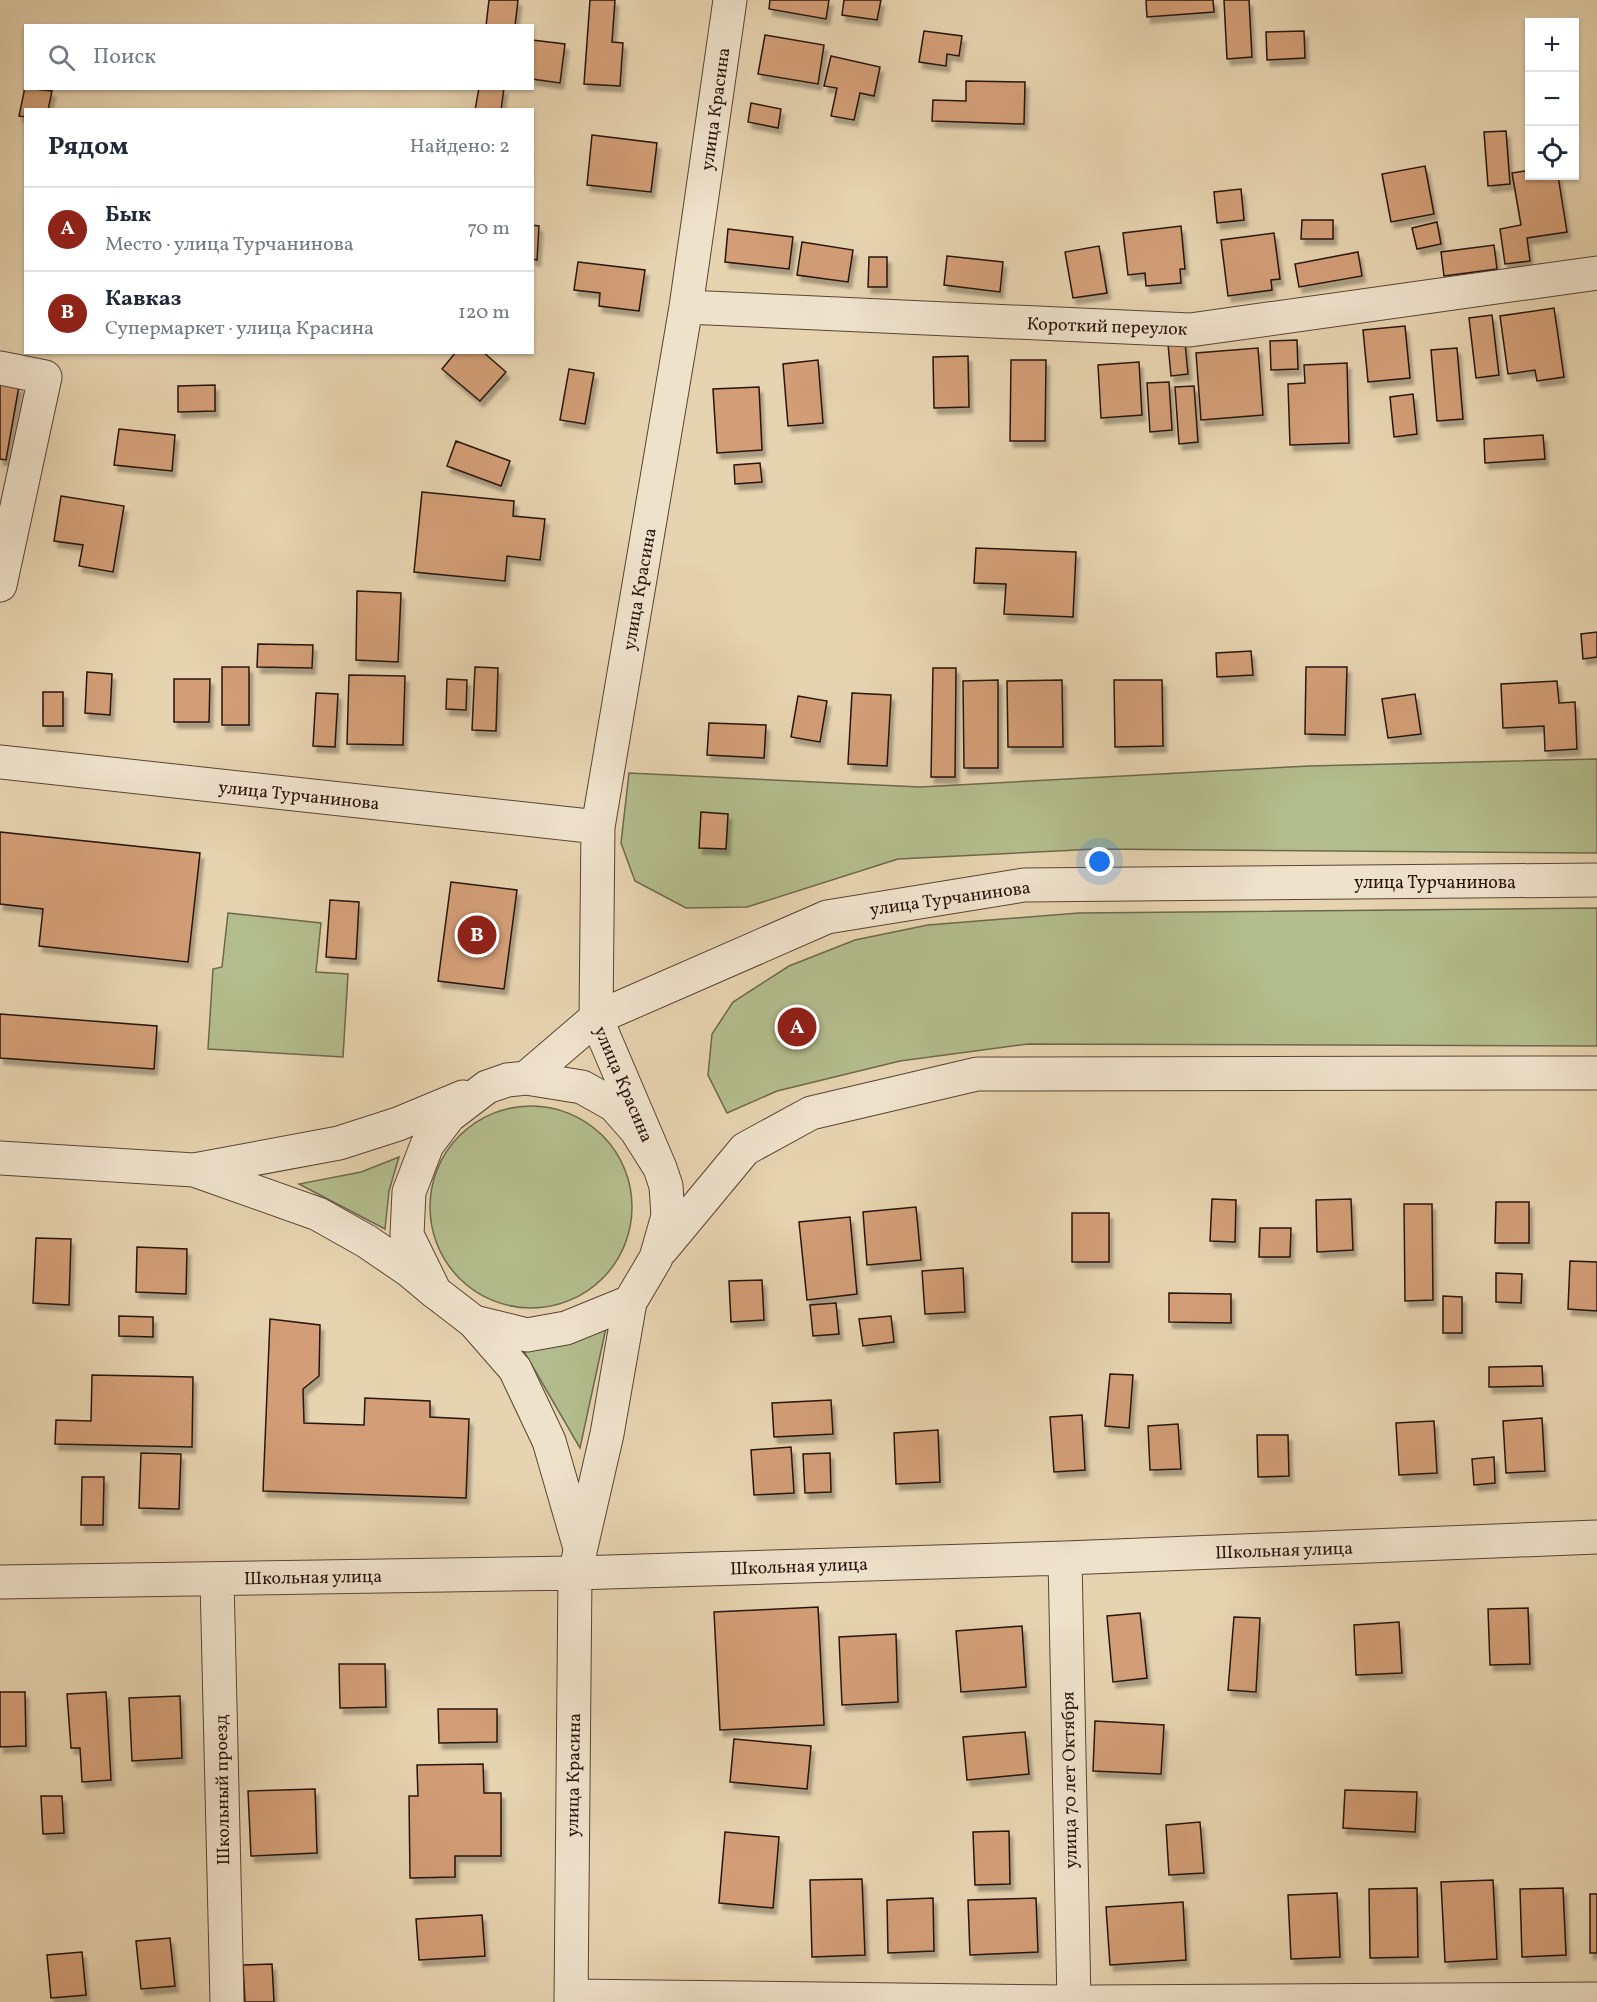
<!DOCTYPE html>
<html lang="ru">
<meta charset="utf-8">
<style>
body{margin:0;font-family:Vollkorn,serif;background:#f6f6f7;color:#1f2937}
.controls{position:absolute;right:18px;top:18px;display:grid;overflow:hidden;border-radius:0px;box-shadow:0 2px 4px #0004}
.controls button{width:54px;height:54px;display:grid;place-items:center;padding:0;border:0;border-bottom:2px solid #e0e1e3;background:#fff;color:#1f2937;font:30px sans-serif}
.you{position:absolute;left:1100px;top:862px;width:21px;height:21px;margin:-15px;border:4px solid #fff;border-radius:50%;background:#1a73e8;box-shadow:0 0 0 9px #1a73e833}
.badge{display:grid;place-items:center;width:39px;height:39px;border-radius:50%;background:#8f2418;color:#fff;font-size:20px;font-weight:700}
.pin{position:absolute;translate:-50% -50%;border:3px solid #fff;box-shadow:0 2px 6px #0006}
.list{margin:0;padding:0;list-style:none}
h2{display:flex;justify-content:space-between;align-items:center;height:78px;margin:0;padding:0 24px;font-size:26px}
h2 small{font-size:20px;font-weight:400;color:#747a83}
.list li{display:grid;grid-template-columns:39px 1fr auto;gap:18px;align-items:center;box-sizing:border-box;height:84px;padding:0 24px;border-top:2px solid #e0e1e3}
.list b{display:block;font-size:22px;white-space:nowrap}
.list p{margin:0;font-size:20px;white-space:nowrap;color:#747a83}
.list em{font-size:20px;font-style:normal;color:#747a83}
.icon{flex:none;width:33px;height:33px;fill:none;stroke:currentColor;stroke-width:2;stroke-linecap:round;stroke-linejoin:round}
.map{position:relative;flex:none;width:1597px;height:2002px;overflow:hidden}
.search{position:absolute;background:#fff;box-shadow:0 2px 4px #0004;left:24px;top:24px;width:510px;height:66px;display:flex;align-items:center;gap:15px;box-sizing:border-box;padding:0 21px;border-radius:0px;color:#747a83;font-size:22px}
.panel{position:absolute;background:#fff;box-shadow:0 2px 4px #0004;left:24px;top:108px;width:510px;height:246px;border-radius:0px}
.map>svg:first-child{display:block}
.green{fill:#b3bc8c;stroke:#6e684c;stroke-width:1.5}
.building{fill:#d39e77;stroke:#28140c;stroke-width:1.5;filter:url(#shadow)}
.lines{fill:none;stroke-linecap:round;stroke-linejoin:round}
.minor-casing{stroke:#584435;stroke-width:35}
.minor{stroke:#efe2cb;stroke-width:33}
.labels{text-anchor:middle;stroke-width:4.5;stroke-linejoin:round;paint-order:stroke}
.street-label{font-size:18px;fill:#28140c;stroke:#efe2cb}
</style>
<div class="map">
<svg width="1597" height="2002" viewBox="0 0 1597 2002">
<defs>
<filter id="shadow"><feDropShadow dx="3.5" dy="6" stdDeviation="1.5" flood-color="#0004"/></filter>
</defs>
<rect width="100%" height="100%" fill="#e6d3af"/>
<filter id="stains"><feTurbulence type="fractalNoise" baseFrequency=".00333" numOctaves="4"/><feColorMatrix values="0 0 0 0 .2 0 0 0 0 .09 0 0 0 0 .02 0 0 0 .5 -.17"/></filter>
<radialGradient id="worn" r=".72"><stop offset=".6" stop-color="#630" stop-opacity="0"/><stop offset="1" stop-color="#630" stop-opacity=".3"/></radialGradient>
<path class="green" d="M 1597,759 L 1597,853 L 1096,849 L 898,859 L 747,907 L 686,908 L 635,881 L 621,843 L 629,773 L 920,787 L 1309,766 Z
M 1597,908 L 1597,1046 L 1028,1044 L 900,1061 L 777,1091 L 727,1113 L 708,1075 L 712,1034 L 733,1002 L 789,966 L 855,940 L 928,925 L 1079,913 Z
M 228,913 L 321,923 L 316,972 L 348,974 L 343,1057 L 208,1049 L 213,969 L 222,967 Z
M430 1207a101 101 0 1 1 202 0a101 101 0 1 1-202 0Z
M 399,1157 L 389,1191 L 385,1229 L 299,1184 L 361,1172 Z
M 606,1328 L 580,1448 L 519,1343 Z"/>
<path class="building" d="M 489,0 L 518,0 L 515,26 L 486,26 Z
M 590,0 L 615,0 L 612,42 L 623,43 L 620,86 L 584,84 Z
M 770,0 L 829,0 L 826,19 L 769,9 Z
M 844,0 L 881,0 L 877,20 L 842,15 Z
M 1146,0 L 1213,0 L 1214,12 L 1147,17 Z
M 1224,0 L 1249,0 L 1252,57 L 1227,59 Z
M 924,31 L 962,36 L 959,56 L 947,54 L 946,66 L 919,62 Z
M 1304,31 L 1305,58 L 1267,60 L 1266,32 Z
M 765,35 L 824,45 L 818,84 L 758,74 Z
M 532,40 L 565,44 L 560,83 L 532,79 Z
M 831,56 L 880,67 L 874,96 L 860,93 L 854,120 L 831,116 L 837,88 L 824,86 Z
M 966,81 L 1025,82 L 1024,124 L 932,121 L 933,100 L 966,101 Z
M 25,87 L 26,88 L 52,91 L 48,110 L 26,110 L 26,117 L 19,116 Z
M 479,88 L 504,88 L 501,110 L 475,110 Z
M 751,103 L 781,109 L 778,128 L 748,122 Z
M 1506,131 L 1510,184 L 1488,186 L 1484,132 Z
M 592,135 L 657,143 L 651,192 L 587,185 Z
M 1425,166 L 1434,214 L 1391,222 L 1382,174 Z
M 1530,170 L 1530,176 L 1558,176 L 1567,232 L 1527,238 L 1530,261 L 1505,264 L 1500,229 L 1521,225 L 1512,173 Z
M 1241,189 L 1244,220 L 1217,223 L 1214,192 Z
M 1302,220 L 1333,220 L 1333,239 L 1301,239 Z
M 1437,222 L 1441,244 L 1417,249 L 1412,228 Z
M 532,225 L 539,226 L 537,260 L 532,259 Z
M 1181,226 L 1185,269 L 1180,269 L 1181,283 L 1146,286 L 1145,273 L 1128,275 L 1123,233 Z
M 728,229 L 793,237 L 789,269 L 725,262 Z
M 1274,233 L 1280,279 L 1271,280 L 1272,290 L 1228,296 L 1221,240 Z
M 802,242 L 853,250 L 848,282 L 797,275 Z
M 1494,245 L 1497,269 L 1444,276 L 1441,252 Z
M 1099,246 L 1107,293 L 1073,298 L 1065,252 Z
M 1358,252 L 1362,276 L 1299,287 L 1295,264 Z
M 947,256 L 1003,262 L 1000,292 L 944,285 Z
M 869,257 L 887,257 L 887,287 L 868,287 Z
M 578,262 L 645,270 L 639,311 L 599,306 L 600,293 L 574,290 Z
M 1554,308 L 1564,377 L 1537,381 L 1535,370 L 1508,374 L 1500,316 Z
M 1492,315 L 1499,375 L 1476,378 L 1469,318 Z
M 1405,326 L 1410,378 L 1368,382 L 1363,330 Z
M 1297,340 L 1298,369 L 1271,370 L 1270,341 Z
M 1185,342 L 1188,374 L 1171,376 L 1168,344 Z
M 1258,348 L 1263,415 L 1201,420 L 1196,353 Z
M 1457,348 L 1463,419 L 1437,421 L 1431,350 Z
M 456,352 L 483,352 L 506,372 L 480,401 L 442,369 Z
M 968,356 L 969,407 L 934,408 L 933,357 Z
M 818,360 L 823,423 L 788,426 L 783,364 Z
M 1011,360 L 1046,360 L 1045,441 L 1010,441 Z
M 1139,362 L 1142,415 L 1101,418 L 1098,365 Z
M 1347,363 L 1349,443 L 1290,445 L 1288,384 L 1305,383 L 1304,365 Z
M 569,369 L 594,373 L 585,424 L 560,420 Z
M 1169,382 L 1172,430 L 1150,432 L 1147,383 Z
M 0,383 L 19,386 L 6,460 L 0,459 Z
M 215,385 L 215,411 L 178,412 L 178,386 Z
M 1194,386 L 1198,442 L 1179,444 L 1175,387 Z
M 759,387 L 762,450 L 717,453 L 713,389 Z
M 1413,394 L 1417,434 L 1394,437 L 1390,397 Z
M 119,429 L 175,435 L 172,471 L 114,465 Z
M 1543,435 L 1545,459 L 1485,463 L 1484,439 Z
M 456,441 L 510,461 L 501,486 L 447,466 Z
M 760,463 L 762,482 L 735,484 L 734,465 Z
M 422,492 L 514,501 L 513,516 L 545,519 L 540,560 L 507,556 L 505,581 L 414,572 Z
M 61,496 L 124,506 L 113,572 L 79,566 L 83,545 L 54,541 Z
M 976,548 L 1076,552 L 1073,617 L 1004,614 L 1006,584 L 974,583 Z
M 357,591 L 401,593 L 398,662 L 356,660 Z
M 1597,632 L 1597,657 L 1583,659 L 1581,634 Z
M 258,644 L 313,645 L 312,668 L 257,667 Z
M 1251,651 L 1253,675 L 1217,677 L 1216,653 Z
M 222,667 L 249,667 L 249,725 L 222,725 Z
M 475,667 L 498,668 L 496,731 L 472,730 Z
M 1306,667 L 1347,667 L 1345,735 L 1305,734 Z
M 933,668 L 956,668 L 955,777 L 931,777 Z
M 87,672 L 112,674 L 110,715 L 85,713 Z
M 349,675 L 405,676 L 403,745 L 347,744 Z
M 174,679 L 210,679 L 209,722 L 174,722 Z
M 447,679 L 467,680 L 466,710 L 446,709 Z
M 998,680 L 998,768 L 964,768 L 963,681 Z
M 1062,680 L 1063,747 L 1008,747 L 1007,681 Z
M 1114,680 L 1162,680 L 1163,746 L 1115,747 Z
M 1557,681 L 1559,703 L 1575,702 L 1577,749 L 1545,751 L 1544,726 L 1503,728 L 1501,684 Z
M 43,692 L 63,692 L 63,726 L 43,726 Z
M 316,693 L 338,694 L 335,747 L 313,746 Z
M 852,693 L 891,695 L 887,766 L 848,764 Z
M 1415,694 L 1421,734 L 1388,738 L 1382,699 Z
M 798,696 L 827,701 L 820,742 L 791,737 Z
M 709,723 L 766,725 L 764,758 L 707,755 Z
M 701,812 L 728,814 L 726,849 L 699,848 Z
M 0,832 L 200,853 L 188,962 L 39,946 L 43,909 L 0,904 Z
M 451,882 L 517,890 L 504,989 L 438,981 Z
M 330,900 L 359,902 L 356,959 L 326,957 Z
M 0,1014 L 157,1026 L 154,1069 L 0,1058 Z
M 1212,1199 L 1236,1200 L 1235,1242 L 1210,1241 Z
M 1351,1199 L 1353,1250 L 1317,1252 L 1316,1200 Z
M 1496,1202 L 1529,1202 L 1529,1243 L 1495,1243 Z
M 1404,1204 L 1432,1204 L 1433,1300 L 1405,1301 Z
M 916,1207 L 921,1260 L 867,1265 L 863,1212 Z
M 1072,1213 L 1109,1213 L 1109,1262 L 1072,1262 Z
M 850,1217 L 857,1294 L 807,1300 L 799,1222 Z
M 1260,1228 L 1291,1228 L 1290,1257 L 1259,1257 Z
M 36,1238 L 71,1239 L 69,1305 L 33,1303 Z
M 137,1247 L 187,1249 L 186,1294 L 136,1292 Z
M 1570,1261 L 1597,1262 L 1597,1311 L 1568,1309 Z
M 963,1268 L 965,1312 L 925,1314 L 922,1271 Z
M 1496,1273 L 1522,1274 L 1521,1303 L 1496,1302 Z
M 762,1280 L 764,1320 L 731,1322 L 729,1281 Z
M 1169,1293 L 1231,1294 L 1231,1323 L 1169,1322 Z
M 1443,1296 L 1462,1297 L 1462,1333 L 1443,1333 Z
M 836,1303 L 839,1334 L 813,1336 L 810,1305 Z
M 119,1316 L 153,1317 L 153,1337 L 119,1336 Z
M 891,1316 L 894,1342 L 863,1346 L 859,1319 Z
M 270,1319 L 320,1325 L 319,1376 L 303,1389 L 304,1423 L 364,1425 L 365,1398 L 430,1401 L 430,1417 L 469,1419 L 466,1498 L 263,1491 Z
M 1542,1366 L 1543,1386 L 1489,1387 L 1489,1367 Z
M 1110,1374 L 1133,1375 L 1129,1428 L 1105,1426 Z
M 92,1375 L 193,1377 L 192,1447 L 55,1444 L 56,1420 L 91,1421 Z
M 831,1400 L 833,1434 L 774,1437 L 772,1403 Z
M 1082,1415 L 1085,1470 L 1054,1472 L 1050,1417 Z
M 1542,1418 L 1545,1471 L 1506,1473 L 1503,1421 Z
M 1434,1421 L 1437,1473 L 1399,1475 L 1396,1423 Z
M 1178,1424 L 1181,1469 L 1150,1470 L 1148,1426 Z
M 938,1430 L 940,1482 L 896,1484 L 894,1433 Z
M 1257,1435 L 1288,1435 L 1289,1476 L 1258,1477 Z
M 791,1447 L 794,1493 L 754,1495 L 751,1450 Z
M 141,1453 L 181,1454 L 179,1509 L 139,1508 Z
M 830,1453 L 831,1492 L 805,1493 L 803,1454 Z
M 1494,1457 L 1495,1483 L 1474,1485 L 1472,1459 Z
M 82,1477 L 104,1477 L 103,1525 L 81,1525 Z
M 818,1607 L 824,1725 L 720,1730 L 714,1612 Z
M 1528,1608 L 1530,1664 L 1490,1665 L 1488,1609 Z
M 1140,1613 L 1147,1678 L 1113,1682 L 1107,1616 Z
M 1234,1617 L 1260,1618 L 1256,1692 L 1228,1690 Z
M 1399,1622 L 1402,1673 L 1356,1675 L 1354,1625 Z
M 1022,1626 L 1026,1687 L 961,1692 L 956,1631 Z
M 896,1634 L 898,1702 L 842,1705 L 839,1637 Z
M 339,1664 L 385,1664 L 386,1707 L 340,1708 Z
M 0,1692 L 25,1692 L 26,1746 L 0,1747 Z
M 106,1692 L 111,1780 L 82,1782 L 80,1748 L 71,1748 L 67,1694 Z
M 180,1696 L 182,1758 L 132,1761 L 129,1698 Z
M 438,1709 L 497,1709 L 497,1742 L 439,1743 Z
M 1095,1721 L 1164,1725 L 1161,1774 L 1093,1771 Z
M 1025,1732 L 1029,1774 L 967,1780 L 963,1737 Z
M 734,1739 L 811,1746 L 807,1789 L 730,1782 Z
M 483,1764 L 484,1793 L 501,1793 L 501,1856 L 455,1856 L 455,1877 L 410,1878 L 409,1796 L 418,1796 L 417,1765 Z
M 315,1789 L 317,1853 L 251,1856 L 248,1791 Z
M 1345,1790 L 1417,1792 L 1415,1832 L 1343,1828 Z
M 41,1796 L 62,1796 L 64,1833 L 43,1834 Z
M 1200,1822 L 1204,1873 L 1169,1875 L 1166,1825 Z
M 1009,1831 L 1010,1884 L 975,1885 L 973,1832 Z
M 725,1832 L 779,1837 L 773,1908 L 719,1903 Z
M 862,1879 L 865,1955 L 812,1957 L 810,1880 Z
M 1493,1880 L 1497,1959 L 1445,1962 L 1441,1882 Z
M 1417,1888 L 1418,1957 L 1370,1958 L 1369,1889 Z
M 1563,1888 L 1566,1955 L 1522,1957 L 1520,1889 Z
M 1337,1893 L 1340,1957 L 1291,1959 L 1288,1895 Z
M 1590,1894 L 1597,1894 L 1597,1953 L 1590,1953 Z
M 933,1898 L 934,1951 L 888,1953 L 887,1900 Z
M 1036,1898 L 1038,1952 L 970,1955 L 968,1900 Z
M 1183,1902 L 1186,1960 L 1110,1965 L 1106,1907 Z
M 482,1915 L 485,1956 L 419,1960 L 416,1919 Z
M 170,1938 L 175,1986 L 141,1989 L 136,1941 Z
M 82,1952 L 86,1995 L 51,1998 L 47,1955 Z
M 272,1964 L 274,2002 L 245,2002 L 243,1965 Z"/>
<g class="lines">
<defs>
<path id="minor" d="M 686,307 L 1190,330 L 1597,273
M 0,368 L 45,377 L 0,585
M 0,762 L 598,827
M 526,1078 L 596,1018 L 827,917 L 1024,885 L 1597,880
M 0,1158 L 194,1170 L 339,1143 L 398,1124 L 463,1097
M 660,1168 L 596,1018 L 598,827 L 686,307 L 730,0
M 194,1170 L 318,1214 L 366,1241 L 410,1271 L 435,1292 L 474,1322 L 527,1335 L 566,1328 L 630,1302 L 656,1258 L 668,1216 L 666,1186 L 660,1168 L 636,1130 L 614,1105 L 582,1087 L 526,1078 L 507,1080 L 487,1087 L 449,1116 L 427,1145 L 409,1192 L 407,1235 L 435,1292
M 662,1249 L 745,1149 L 811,1113 L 977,1074 L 1597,1073
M 474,1322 L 515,1369 L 549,1441 L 580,1548
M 1065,1558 L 1074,2002
M 217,1579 L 227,2002
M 0,1582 L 575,1573 L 1065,1558 L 1597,1537
M 571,1996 L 1064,2002
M 571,2002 L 575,1573 L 607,1434 L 630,1302
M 1093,2002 L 1597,1999"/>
</defs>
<use href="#minor" class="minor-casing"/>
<use href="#minor" class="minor"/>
</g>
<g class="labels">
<g class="street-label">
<text transform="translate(715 109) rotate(-82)" y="6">улица Красина</text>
<text transform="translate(1107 326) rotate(2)" y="6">Короткий переулок</text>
<text transform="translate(639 589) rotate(-80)" y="6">улица Красина</text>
<text transform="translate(299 795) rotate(6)" y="6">улица Турчанинова</text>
<text x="1435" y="888">улица Турчанинова</text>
<text transform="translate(950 898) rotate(-8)" y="6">улица Турчанинова</text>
<text transform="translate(624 1084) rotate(67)" y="6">улица Красина</text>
<text transform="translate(1284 1550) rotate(-2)" y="6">Школьная улица</text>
<text transform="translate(799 1566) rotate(-2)" y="6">Школьная улица</text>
<text transform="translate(313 1577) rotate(-1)" y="6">Школьная улица</text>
<text transform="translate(573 1775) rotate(-89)" y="6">улица Красина</text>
<text transform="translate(1069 1780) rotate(-91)" y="6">улица 70 лет Октября</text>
<text transform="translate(222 1790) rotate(-91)" y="6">Школьный проезд</text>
</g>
</g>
<rect width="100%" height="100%" filter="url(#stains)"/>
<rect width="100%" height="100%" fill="url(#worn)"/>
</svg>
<div class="controls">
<button>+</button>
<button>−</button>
<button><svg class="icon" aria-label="locate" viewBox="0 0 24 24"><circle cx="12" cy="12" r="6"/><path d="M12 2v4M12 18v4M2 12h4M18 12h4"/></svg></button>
</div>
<div class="you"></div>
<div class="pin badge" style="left:797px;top:1027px">A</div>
<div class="pin badge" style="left:477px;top:935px">B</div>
<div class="search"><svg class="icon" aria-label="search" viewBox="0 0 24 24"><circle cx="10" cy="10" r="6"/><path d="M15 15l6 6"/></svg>Поиск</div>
<section class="panel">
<h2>Рядом<small>Найдено: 2</small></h2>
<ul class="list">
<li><span class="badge">A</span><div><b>Бык</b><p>Место · улица Турчанинова</p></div><em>70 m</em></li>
<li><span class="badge">B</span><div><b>Кавказ</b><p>Супермаркет · улица Красина</p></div><em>120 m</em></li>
</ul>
</section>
</div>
